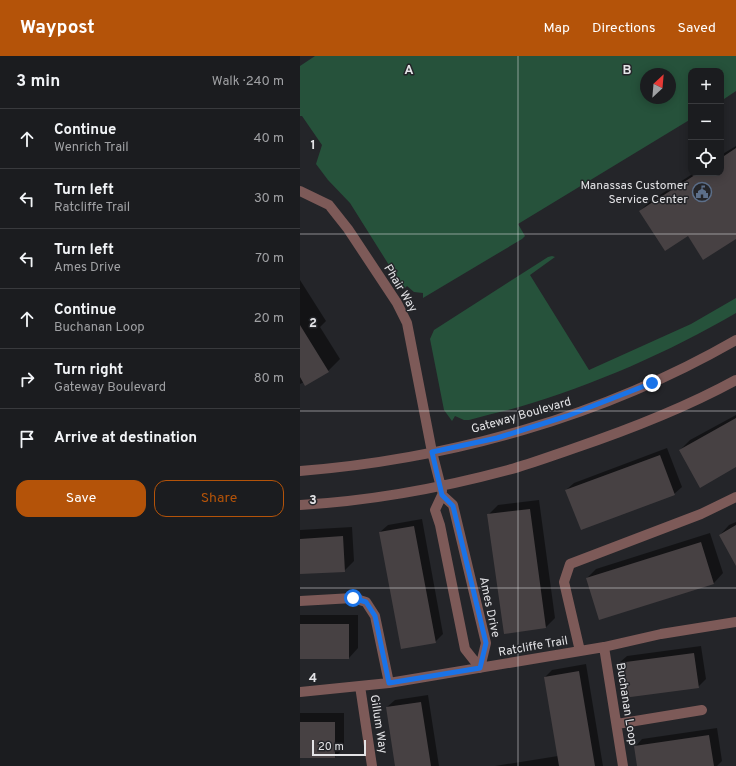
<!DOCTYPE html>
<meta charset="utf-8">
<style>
body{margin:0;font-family:Overpass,sans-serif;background:#242528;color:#f1f3f6}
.controls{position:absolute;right:12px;top:12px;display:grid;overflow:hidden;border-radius:8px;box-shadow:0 2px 10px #0003}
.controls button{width:36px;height:36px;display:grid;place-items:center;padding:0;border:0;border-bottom:1px solid #393a3d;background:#1b1c1f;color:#f1f3f6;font:20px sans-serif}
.compass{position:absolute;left:340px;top:12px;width:36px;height:36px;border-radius:50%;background:#1b1c1f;box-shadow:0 2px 10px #0003;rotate:26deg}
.scale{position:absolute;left:12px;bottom:10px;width:54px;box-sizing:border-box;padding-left:4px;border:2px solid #e3e3e6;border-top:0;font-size:11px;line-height:14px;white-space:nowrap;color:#e3e3e6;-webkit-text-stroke:3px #242529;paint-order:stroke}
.stop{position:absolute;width:12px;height:12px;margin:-9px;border:3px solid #1a73e8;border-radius:50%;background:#fff}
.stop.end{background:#1a73e8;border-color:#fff;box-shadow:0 1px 4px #0008}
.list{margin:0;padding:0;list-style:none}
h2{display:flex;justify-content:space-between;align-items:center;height:52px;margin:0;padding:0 16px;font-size:17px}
h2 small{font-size:13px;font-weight:400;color:#a0a1a4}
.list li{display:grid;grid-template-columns:26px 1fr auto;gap:12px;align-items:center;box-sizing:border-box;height:60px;padding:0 16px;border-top:1px solid #393a3d}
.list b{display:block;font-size:15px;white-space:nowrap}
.list p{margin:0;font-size:13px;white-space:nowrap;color:#a0a1a4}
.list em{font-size:13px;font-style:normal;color:#a0a1a4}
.actions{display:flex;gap:8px;padding:12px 16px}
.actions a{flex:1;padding:9px 0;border:1px solid #b45309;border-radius:12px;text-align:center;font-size:14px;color:#b45309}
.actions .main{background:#b45309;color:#fff}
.icon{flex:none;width:22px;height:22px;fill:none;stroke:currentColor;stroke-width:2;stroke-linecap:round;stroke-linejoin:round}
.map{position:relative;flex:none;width:436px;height:710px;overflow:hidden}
header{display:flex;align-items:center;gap:24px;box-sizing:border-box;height:56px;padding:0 20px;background:#b45309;color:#fff}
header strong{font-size:19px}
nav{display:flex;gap:22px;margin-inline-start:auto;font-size:14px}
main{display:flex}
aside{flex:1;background:#1b1c1f}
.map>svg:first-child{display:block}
.green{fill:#26523b;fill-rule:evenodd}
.shadow{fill:#0007}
.building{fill:#474143}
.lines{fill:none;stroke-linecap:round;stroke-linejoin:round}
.minor{stroke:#7d5a58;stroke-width:10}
.route{stroke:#1a73e8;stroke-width:5}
.grid{fill:none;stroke:#e3e3e6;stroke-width:1;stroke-opacity:0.55}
.labels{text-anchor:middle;stroke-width:3;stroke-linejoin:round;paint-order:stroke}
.poi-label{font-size:12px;fill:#e3e3e6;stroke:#242529;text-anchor:end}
.street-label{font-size:12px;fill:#e3e3e6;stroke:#242529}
.grid-label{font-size:13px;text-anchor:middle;font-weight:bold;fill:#e3e3e6;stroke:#242529;stroke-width:3;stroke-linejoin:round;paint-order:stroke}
</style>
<header>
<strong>Waypost</strong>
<nav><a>Map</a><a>Directions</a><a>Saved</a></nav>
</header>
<main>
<aside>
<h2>3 min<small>Walk · 240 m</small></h2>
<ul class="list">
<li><svg class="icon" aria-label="ahead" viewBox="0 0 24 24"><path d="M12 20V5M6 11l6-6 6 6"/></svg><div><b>Continue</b><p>Wenrich Trail</p></div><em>40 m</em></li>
<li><svg class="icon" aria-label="left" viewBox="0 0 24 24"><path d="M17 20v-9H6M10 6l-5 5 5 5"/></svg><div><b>Turn left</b><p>Ratcliffe Trail</p></div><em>30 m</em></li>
<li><svg class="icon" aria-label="left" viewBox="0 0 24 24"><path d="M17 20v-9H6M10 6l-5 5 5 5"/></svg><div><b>Turn left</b><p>Ames Drive</p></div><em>70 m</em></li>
<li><svg class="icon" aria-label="ahead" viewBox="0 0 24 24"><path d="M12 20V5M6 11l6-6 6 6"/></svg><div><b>Continue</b><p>Buchanan Loop</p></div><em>20 m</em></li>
<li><svg class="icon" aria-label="right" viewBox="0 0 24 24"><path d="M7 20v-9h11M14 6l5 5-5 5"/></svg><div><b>Turn right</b><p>Gateway Boulevard</p></div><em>80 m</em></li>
<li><svg class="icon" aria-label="arrive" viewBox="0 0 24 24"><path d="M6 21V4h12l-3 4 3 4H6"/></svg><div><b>Arrive at destination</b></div></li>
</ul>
<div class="actions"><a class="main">Save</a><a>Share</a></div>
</aside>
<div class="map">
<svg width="436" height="710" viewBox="0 0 436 710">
<rect width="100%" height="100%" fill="#242529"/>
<path class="green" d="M 15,0 L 436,0 L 436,35 L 421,45 L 421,15 L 391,15 L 391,63 L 218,168 L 225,180 L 222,183 L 123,242 L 123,237 L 114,236 L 107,230 L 104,233 L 50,147 L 28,124 L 16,108 L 22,89 L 2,60 L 0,60 L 0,10 ZM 346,18 L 370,18 L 370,42 L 346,42 Z
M 252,200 L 255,201 L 230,219 L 289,314 L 391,268 L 436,242 L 436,257 C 369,296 294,329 219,351 C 202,356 186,359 169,364 L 164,364 L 155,360 L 152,365 L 144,354 L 130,283 L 134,274 L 248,201 Z"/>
<path class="shadow" d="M 436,90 L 436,181 L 388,179 L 340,155 L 349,146 L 394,117 L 421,117 L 421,99 Z
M 0,224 L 26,265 L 20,271 L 40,303 L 28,315 L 0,328 Z
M 436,359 L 436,410 L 380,394 L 390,384 Z
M 367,392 L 382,431 L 374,438 L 266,434 L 274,427 Z
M 239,444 L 255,562 L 246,571 L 205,577 L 188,459 L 198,449 Z
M 122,463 L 143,578 L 135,586 L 80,476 L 88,469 Z
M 436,466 L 436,508 L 420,479 L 429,469 Z
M 52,471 L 54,505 L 44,515 L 0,517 L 0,474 Z
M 410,477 L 423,517 L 414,527 L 300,563 L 287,522 L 296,513 Z
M 0,559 L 58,559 L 58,592 L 49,602 L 0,602 Z
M 401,590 L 406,623 L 398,631 L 319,607 L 327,600 Z
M 286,608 L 303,710 L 195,710 L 258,700 L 245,621 L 252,614 Z
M 128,639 L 139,710 L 96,710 L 87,651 L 95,644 Z
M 0,657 L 44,657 L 44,692 L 35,701 L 0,701 Z
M 417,672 L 422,705 L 417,710 L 338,710 L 335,691 L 342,683 Z"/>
<path class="building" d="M 436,92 L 436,183 L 403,204 L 388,180 L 365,195 L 339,155 L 398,117 L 421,117 L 421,102 Z
M 0,269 L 29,316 L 5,330 L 0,321 Z
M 436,362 L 436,411 L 400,432 L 379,394 Z
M 360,399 L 375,439 L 281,474 L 265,434 Z
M 230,453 L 246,572 L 204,578 L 187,458 Z
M 436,469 L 436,510 L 419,479 Z
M 114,470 L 136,587 L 101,593 L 79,476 Z
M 43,480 L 45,516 L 0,518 L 0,483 Z
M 401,486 L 414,528 L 299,564 L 286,522 Z
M 0,568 L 49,568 L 49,603 L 0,603 Z
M 394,597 L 399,632 L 323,642 L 318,607 Z
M 279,615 L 295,710 L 259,710 L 244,621 Z
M 121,646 L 131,710 L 95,710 L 86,651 Z
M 0,666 L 35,666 L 35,702 L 0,702 Z
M 409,679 L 414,710 L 337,710 L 334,690 Z"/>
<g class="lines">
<path class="minor" d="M 0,135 L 29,149 L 48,173 L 97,247 L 107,267 L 132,396 L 142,435
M 0,415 C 151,403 304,360 436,284
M 142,439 L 153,449 L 186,587 L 180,612 L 165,593 L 140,469 L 135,454 Z
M 0,449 C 70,445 141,432 208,414 C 230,408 251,400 272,393 C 328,374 383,353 436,324
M 0,545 L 53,542 L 66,546 L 75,560 L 89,627
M 304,591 L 323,710
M 280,595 L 264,526 L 270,508 L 401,458 L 436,441
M 60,630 L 72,710
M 0,636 L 89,627 L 304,591 L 361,578 L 436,566
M 317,668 L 402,654"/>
</g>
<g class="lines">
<path class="route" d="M 53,542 L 66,546 L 75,560 L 89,627 L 180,612 L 186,587 L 153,450 L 142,439 L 132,396 L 197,382 L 267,360 L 352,327"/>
</g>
<path class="grid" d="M 218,0 L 218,710M 0,178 L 436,178M 0,355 L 436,355M 0,532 L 436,532"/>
<defs>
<symbol id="civic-ring" viewBox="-11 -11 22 22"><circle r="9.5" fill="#242529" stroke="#5c6f8a" stroke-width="1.5"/><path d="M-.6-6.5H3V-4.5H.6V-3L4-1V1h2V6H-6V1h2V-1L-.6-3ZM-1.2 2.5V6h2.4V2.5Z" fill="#5c6f8a"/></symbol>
</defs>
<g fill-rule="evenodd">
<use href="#civic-ring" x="391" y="125" width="22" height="22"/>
</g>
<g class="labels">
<g class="poi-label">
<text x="388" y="133">Manassas Customer<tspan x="388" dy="14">Service Center</tspan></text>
</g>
<g class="street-label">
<text transform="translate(101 232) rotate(59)" y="4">Phair Way</text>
<text transform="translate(221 359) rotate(-16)" y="4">Gateway Boulevard</text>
<text transform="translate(190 551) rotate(78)" y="4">Ames Drive</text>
<text transform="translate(233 590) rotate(-10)" y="4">Ratcliffe Trail</text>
<text transform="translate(327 648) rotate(81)" y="4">Buchanan Loop</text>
<text transform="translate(79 668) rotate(81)" y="4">Gillum Way</text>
</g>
</g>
<g class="grid-label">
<text x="109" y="18">A</text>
<text x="327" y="18">B</text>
<text x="13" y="93">1</text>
<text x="13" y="271">2</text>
<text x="13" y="448">3</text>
<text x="13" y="626">4</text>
</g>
</svg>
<div class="controls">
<button>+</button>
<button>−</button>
<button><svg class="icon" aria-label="locate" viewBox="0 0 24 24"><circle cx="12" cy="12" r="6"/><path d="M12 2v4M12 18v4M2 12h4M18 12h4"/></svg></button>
</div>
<svg class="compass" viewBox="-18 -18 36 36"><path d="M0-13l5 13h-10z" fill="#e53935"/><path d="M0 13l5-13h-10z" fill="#a0a1a4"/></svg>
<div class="scale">20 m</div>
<div class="stop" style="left:53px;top:542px"></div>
<div class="stop end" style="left:352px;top:327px"></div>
</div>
</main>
